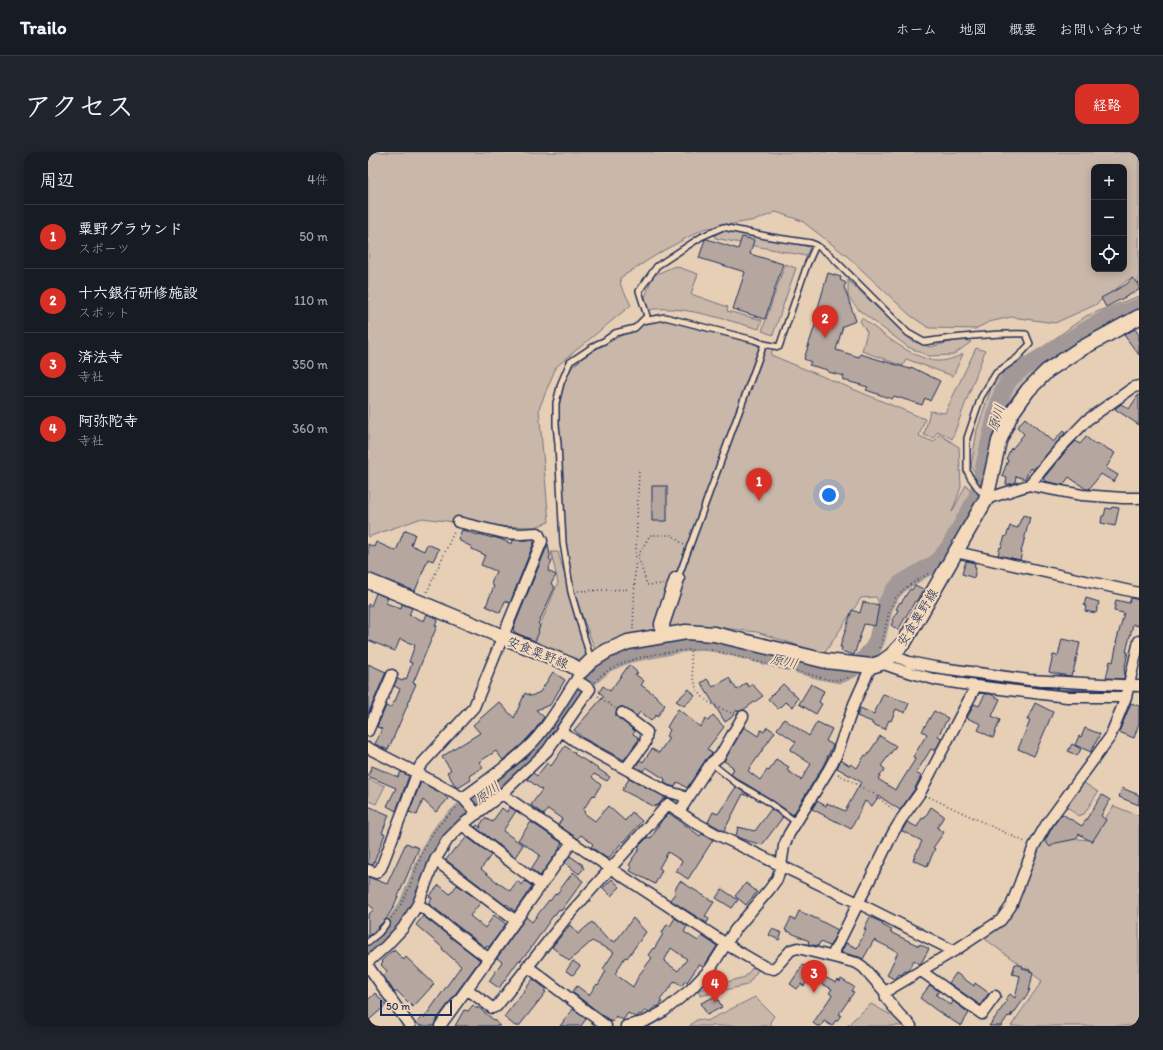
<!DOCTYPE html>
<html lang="ja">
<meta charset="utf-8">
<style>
body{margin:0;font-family:Itim,"Klee One",sans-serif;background:#20242c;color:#f1f3f6}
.controls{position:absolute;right:12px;top:12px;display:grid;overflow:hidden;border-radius:8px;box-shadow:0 2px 10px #0003}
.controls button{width:36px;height:36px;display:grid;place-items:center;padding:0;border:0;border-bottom:1px solid #363941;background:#171b24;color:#f1f3f6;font:20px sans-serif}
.scale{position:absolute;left:12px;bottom:10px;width:72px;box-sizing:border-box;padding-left:4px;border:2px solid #1b2f5e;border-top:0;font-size:11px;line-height:14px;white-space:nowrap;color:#1b2f5e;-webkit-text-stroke:3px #f4d9bb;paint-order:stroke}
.you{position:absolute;left:461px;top:343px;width:14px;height:14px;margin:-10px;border:3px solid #fff;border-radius:50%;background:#1a73e8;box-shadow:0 0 0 6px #1a73e833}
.badge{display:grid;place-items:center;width:26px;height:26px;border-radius:50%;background:#d93025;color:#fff;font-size:13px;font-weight:700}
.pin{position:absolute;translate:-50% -33px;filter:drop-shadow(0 1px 2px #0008)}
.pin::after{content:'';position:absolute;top:21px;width:14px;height:12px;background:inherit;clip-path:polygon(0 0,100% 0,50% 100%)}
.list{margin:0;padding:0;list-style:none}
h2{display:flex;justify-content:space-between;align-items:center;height:52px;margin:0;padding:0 16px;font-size:17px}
h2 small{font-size:13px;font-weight:400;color:#9ea1a6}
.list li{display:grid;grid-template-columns:26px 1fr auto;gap:12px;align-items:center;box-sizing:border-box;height:64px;padding:0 16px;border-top:1px solid #363941}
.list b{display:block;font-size:15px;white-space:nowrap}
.list p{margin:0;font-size:13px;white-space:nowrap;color:#9ea1a6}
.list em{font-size:13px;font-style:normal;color:#9ea1a6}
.icon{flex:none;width:22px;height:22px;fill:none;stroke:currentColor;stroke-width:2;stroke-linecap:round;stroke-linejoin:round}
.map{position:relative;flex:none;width:771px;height:874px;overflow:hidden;border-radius:12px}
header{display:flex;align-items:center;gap:24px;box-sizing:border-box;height:56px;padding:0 20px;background:#171b24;border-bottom:1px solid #363941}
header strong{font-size:19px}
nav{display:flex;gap:22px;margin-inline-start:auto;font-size:14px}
.intro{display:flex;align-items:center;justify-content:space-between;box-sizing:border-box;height:96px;padding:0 24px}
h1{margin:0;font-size:28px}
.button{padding:10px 18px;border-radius:12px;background:#d93025;color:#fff;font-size:14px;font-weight:700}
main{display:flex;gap:24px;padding:0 24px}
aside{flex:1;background:#171b24;border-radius:12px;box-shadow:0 2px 10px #0003}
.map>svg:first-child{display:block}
.green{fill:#c9b7a9;stroke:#727384;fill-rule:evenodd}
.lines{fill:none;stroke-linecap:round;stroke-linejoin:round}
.stream{stroke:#6b6e80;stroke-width:3}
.river{stroke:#a19897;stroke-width:17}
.building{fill:#b5a7a0;stroke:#1b2f5e;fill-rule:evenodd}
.lane-casing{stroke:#1b2f5e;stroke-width:8}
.street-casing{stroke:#1b2f5e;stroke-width:13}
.secondary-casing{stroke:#1b2f5e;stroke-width:17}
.path{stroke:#1b2f5e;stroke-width:1.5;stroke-dasharray:1 3;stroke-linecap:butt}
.lane{stroke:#f4d9bb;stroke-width:5}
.street{stroke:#f4d9bb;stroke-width:10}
.secondary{stroke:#f4d9bb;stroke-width:14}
.labels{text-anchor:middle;stroke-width:4;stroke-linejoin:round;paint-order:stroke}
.street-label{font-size:13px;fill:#1b2f5e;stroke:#f4d9bb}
.water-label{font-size:14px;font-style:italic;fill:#3c496c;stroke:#f4d9bb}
</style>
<header>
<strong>Trailo</strong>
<nav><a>ホーム</a><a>地図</a><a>概要</a><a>お問い合わせ</a></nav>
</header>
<div class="intro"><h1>アクセス</h1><a class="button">経路</a></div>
<main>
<aside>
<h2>周辺<small>4件</small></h2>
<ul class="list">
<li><span class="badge">1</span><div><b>粟野グラウンド</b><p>スポーツ</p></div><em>50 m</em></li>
<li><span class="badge">2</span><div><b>十六銀行研修施設</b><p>スポット</p></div><em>110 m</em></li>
<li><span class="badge">3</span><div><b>済法寺</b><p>寺社</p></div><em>350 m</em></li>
<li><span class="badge">4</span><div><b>阿弥陀寺</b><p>寺社</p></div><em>360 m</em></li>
</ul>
</aside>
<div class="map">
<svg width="771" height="874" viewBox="0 0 771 874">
<rect width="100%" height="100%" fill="#e7cfb5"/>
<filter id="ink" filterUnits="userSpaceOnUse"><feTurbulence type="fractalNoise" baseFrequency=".025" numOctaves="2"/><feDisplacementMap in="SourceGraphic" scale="8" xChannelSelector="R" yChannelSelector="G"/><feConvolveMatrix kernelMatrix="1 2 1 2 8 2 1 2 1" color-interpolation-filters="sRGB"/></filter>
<g filter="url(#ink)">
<path class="green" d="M 0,0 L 771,0 L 771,133 L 761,127 L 727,153 L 687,171 L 643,165 L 621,170 L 607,177 L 561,176 L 543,164 L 479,104 L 434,69 L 408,60 L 388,68 L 335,77 L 293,100 L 252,126 L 253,134 L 263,153 L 188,215 L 171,257 L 181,370 L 167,375 L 119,374 L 54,366 L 0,385 ZM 726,15 L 756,15 L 756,117 L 726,117 Z
M 358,77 L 442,95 L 438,104 L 347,86 L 347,82 Z
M 417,112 L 428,116 L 405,183 L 394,179 Z
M 307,114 L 330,122 L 323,142 L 360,155 L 359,159 L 394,168 L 391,177 C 358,168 312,152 279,158 L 277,146 L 284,124 Z
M 480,128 L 544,189 L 562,195 L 595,187 L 603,190 L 585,203 L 561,204 L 540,195 L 492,159 L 480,145 Z
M 771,144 L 771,156 C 728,180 680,201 648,240 C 644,245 640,249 637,255 C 626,278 620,306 613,331 L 603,314 L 609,278 L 623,236 L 640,215 L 660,206 L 718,164 Z
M 494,166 C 515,182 537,201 562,208 C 572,211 586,207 595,202 L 585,224 L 538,207 L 535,214 L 494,199 L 499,180 L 492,169 Z
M 309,168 L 406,193 L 403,203 L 557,267 L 551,284 L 566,290 L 571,282 L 591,295 L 593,335 L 584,360 L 598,333 L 610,346 L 582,399 L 564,416 L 523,440 L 519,452 L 511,450 L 508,445 L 493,446 L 456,502 L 389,480 L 337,474 L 304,476 L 228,500 L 207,445 L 198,404 L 190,265 L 194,234 L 204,215 L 221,201 L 280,169 Z
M 608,196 L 617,199 L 584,287 L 570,279 L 565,286 L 556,283 L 562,259 L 577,261 Z
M 183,400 L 190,400 L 220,504 L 212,508 L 205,507 L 165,490 L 190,431 Z
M 0,627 L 17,634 L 8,652 L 0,649 Z
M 710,627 L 730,640 L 716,662 L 710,664 L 701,656 L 695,654 Z
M 746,654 L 771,664 L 771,874 L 643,874 L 674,829 L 617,787 L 640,763 L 674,683 L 721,688 Z
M 385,815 L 391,817 L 379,833 L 332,844 L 331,838 L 377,825 Z
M 387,845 L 406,864 L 402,870 L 404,874 L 322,874 L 323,872 L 330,867 L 339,869 Z
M 503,852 L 543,874 L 479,874 L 486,867 Z"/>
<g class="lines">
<path class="stream" d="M 572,524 L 687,538 L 751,539"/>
<path class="river" d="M 0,799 L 24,775 L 38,756 L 61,701 L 67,689 L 76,676 L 95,658 L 139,625 L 180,586 L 207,545 L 223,525 L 238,512 L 259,503 L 314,492 L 332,490 L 350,492 L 438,515 L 456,520 L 472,523 L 483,518 L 492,511 L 505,496 L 509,487 L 517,454 L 524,441 L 533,431 L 567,411 L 574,404 L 581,395 L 604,354 L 609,344 L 629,257 L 634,241 L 642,227 L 655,216 L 711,182 L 741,165 L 751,162 L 771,155"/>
</g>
<path class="building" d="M 374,85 L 386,88 L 382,102 L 415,112 L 397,167 L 365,157 L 377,120 L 331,106 L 337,87 L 339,87 L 370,97 Z
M 460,121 L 473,125 L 472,128 L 478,131 L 476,135 L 488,169 L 475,174 L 468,198 L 491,205 L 492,202 L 542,217 L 543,215 L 572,229 L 562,249 L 557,246 L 554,253 L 526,244 L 524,247 L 498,238 L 500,235 L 475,228 L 476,224 L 460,220 L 460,218 L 441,213 L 443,210 L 436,207 L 449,167 L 447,166 Z
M 764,126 L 771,132 L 771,138 L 738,155 L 733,146 L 759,132 Z
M 767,177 L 771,183 L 771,203 L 756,183 Z
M 771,242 L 771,273 L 747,257 L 753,252 L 761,257 Z
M 657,266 L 685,290 L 695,279 L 697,281 L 665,318 L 662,316 L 657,327 L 648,324 L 647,331 L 643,332 L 638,332 L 639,326 L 634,324 L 640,308 L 638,307 L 643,296 L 644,297 L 656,282 L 649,275 Z
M 718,285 L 728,293 L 729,291 L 747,301 L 738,316 L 750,323 L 746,330 L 733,322 L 721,337 L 718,337 L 701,325 L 695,333 L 676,329 L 677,328 L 675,327 L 697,300 L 708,289 L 712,292 Z
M 284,334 L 299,334 L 299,369 L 284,369 Z
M 744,355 L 751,356 L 747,374 L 733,371 L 734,364 L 736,364 L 738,356 L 743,357 Z
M 655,363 L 662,365 L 653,400 L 654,400 L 652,408 L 630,403 L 632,395 L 633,396 L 637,384 L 638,385 L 642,374 L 650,376 L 653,366 L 654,366 Z
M 38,378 L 47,382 L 43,393 L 56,399 L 59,392 L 71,397 L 65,409 L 60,407 L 47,439 L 0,421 L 0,392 L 6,395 L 8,390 L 28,399 L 36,379 L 37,380 Z
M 94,378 L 110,383 L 111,382 L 124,386 L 125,385 L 132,387 L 144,392 L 145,388 L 166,388 L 166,390 L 142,451 L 137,449 L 132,461 L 118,454 L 126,434 L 123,432 L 128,419 L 113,413 L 117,403 L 104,397 L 104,395 L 92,389 L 92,388 L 90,387 Z
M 180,392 L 182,404 L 181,407 L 184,409 L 180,419 L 188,423 L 183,432 L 186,434 L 186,435 L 187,435 L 170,472 L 172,474 L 170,479 L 171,480 L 167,489 L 146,480 L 146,478 L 145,477 Z
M 598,409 L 607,411 L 606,415 L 608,416 L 606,426 L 594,422 Z
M 547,433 L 555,437 L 548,450 L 547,449 L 530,478 L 523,473 L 525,469 L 524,468 L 530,458 L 528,457 L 532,450 L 533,451 L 542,437 L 544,438 Z
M 8,441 L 20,446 L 18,451 L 33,457 L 34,452 L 44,456 L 41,463 L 56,469 L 59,462 L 70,467 L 67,474 L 69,474 L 45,531 L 48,532 L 39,552 L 40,552 L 20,598 L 7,592 L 14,577 L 9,575 L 18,554 L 22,556 L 27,549 L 32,537 L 26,534 L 29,527 L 35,529 L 36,527 L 38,528 L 44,511 L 41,510 L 47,493 L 32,487 L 27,499 L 0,488 L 0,452 L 3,454 Z
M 718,446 L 731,450 L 728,461 L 717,459 L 718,454 L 716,454 Z
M 763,446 L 771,448 L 771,468 L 770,474 L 765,472 L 758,500 L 760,500 L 756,519 L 757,519 L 756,527 L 738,526 L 742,509 L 745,510 L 749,491 L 748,491 L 756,461 L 746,459 L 748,448 L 761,451 Z
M 495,450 L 511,453 L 509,464 L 507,474 L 496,472 L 486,503 L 473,499 L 474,495 L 472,495 L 484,458 L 492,461 Z
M 694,487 L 712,491 L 705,521 L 704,520 L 703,524 L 695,523 L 681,520 L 685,503 L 690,504 Z
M 0,512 L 18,520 L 0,562 Z
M 261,513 L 270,521 L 267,522 L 276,529 L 273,533 L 287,543 L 297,553 L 289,565 L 288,563 L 283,569 L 272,560 L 269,564 L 255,555 L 252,555 L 249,557 L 248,561 L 248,564 L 267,579 L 265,582 L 270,585 L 269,586 L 271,587 L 256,608 L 215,586 L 206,578 L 236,544 L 231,540 L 235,534 L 242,539 Z
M 185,520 L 197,528 L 182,553 L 168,558 L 176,565 L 166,579 L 153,593 L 135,608 L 128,599 L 111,610 L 115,615 L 101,624 L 103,628 L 90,636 L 88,635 L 79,620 L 83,618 L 74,605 L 91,593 L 91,594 L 112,581 L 105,573 L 131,550 L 146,566 L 157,541 L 163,544 L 172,540 Z
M 361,526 L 369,538 L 378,531 L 381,535 L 384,532 L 395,544 L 375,558 L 370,560 L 369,558 L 363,566 L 357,570 L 333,531 L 339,527 L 345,535 Z
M 415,532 L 430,546 L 425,555 L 417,550 L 410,557 L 400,547 Z
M 443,532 L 456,539 L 451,550 L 454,552 L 448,562 L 431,552 Z
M 321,537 L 327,544 L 316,554 L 308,549 Z
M 515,542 L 541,551 L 537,561 L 528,557 L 523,569 L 521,568 L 517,577 L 504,572 L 504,570 L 489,564 L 492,556 L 506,562 Z
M 617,542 L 622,542 L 632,547 L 624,564 L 632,568 L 625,586 L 610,578 L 613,572 L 599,566 L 606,552 L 611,554 Z
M 667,551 L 685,560 L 666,604 L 650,597 L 662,569 L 659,568 Z
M 763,551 L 771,554 L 771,571 L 766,586 L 751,580 Z
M 310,557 L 332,575 L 338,567 L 340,569 L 345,563 L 356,575 L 339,597 L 344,601 L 338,607 L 319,636 L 310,630 L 306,635 L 300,633 L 296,630 L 297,627 L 278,615 L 275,619 L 267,615 L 272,608 L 275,610 L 284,597 L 291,601 L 301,586 L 298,584 L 302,578 L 299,575 Z
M 566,559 L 580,566 L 570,584 L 574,586 L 567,599 L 563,597 L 548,621 L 553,624 L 546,638 L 532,658 L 511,644 L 504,654 L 497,649 L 483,677 L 444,657 L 449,649 L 458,654 L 459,651 L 477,659 L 493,630 L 469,616 L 473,608 L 482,614 L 483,612 L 489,616 L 497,603 L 499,604 L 512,584 L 528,594 L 513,614 L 517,617 L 510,627 L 527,638 L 529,634 L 530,635 L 548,606 L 545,605 L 559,582 L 554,579 Z
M 416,567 L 441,584 L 449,570 L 464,577 L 458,589 L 465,593 L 455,614 L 425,663 L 401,646 L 368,626 L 363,622 L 366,617 L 364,616 L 365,615 L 356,609 L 376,575 L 390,584 L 393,578 L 396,580 L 399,575 L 407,580 L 380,619 L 392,628 L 399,618 L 401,619 L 408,607 L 421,615 L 419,618 L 433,628 L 443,612 L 422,598 L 428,590 L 409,577 Z
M 717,576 L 732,582 L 725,596 L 724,596 L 723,600 L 707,593 L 711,584 L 713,585 Z
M 704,592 L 713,597 L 709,604 L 700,599 Z
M 197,594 L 207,601 L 206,602 L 223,612 L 242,625 L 239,629 L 226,622 L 224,625 L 233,633 L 226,644 L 225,643 L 215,658 L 217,660 L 216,661 L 227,669 L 240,654 L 257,669 L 264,660 L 274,669 L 256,690 L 255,689 L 240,707 L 223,695 L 225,692 L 213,683 L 210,687 L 190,673 L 194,667 L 180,657 L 176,663 L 163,653 L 174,638 L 159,627 L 165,621 L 169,624 L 179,611 L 183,614 Z
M 4,614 L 30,625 L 33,620 L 41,624 L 28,659 L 19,654 L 28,636 L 0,624 Z
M 259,625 L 297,645 L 296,646 L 289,654 L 288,653 L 287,655 L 254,638 L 261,627 Z
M 53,630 L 76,643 L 80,647 L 68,660 L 55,648 L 49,663 L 41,660 Z
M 368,635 L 381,643 L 380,644 L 375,642 L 356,679 L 340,670 L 345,660 L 350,662 Z
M 754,636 L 771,643 L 771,653 L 751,645 Z
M 734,643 L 742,648 L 733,664 L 738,668 L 724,690 L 711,682 L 708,687 L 688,691 L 682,695 L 677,689 L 685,674 L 694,662 L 714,674 Z
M 0,654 L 21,663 L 14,681 L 17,682 L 5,713 L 0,712 Z
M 141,655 L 148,659 L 135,679 L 155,693 L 147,705 L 107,675 L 109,673 L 113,676 L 112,673 L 117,666 L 124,670 L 134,656 L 139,660 Z
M 563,655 L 576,664 L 569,676 L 576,680 L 565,696 L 567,697 L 559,714 L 545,708 L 554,689 L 534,679 L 539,670 L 549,675 L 554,666 L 556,667 Z
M 403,657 L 415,665 L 394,693 L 374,687 L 368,684 L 370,675 L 387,679 Z
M 301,661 L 332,684 L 334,682 L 345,688 L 320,727 L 308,719 L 314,709 L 300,700 L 291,716 L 294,718 L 287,732 L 262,719 L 264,715 L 261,713 L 265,707 L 264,707 L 272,696 L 270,695 L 280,685 L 283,686 L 294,668 Z
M 163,670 L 194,691 L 191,695 L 192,696 L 172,724 L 163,717 L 172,703 L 150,688 Z
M 99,685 L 123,703 L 113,717 L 129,730 L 142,739 L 149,729 L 154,733 L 157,729 L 164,734 L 147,759 L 138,752 L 137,753 L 78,708 L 87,696 L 88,697 Z
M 38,691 L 51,696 L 25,756 L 18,767 L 0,785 L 0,763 L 6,757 L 0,752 L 0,725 L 19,732 Z
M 202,704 L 215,713 L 214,714 L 216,716 L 211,722 L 197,711 Z
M 205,720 L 211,725 L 211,726 L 215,729 L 193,759 L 191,757 L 186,764 L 185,764 L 160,800 L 152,809 L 151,808 L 131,836 L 121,829 L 134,810 L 129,806 L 158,765 L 164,770 L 181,748 L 182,749 L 187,742 L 188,743 Z
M 244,727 L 252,735 L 243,744 L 235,736 Z
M 312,729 L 346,750 L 337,764 L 341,767 L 339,771 L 302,748 L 308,740 L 306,739 Z
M 378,731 L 389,740 L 378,753 L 367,744 Z
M 71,733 L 82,742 L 89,733 L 113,750 L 102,764 L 117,776 L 126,763 L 138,772 L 121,795 L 119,794 L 118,796 L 60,751 L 64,746 L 61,744 Z
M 354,737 L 370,748 L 364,756 L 348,746 Z
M 431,759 L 449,767 L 470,778 L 462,794 L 452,790 L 450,794 L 440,792 L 441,789 L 417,778 L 423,766 L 427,768 Z
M 55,764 L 112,808 L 67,870 L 66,874 L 51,874 L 51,873 L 49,871 L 54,864 L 56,866 L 93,814 L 74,797 L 75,796 L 48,773 Z
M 502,765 L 515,771 L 514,773 L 524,778 L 522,780 L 549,793 L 551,794 L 552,792 L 561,797 L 553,811 L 552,812 L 546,808 L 540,819 L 539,820 L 537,819 L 533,823 L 531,822 L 529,825 L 526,827 L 519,823 L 530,800 L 506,788 L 495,807 L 491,805 L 473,800 L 478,791 L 489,796 L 498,778 L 496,777 Z
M 265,766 L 278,780 L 259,806 L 257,805 L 247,822 L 265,835 L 271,823 L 284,806 L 280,803 L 285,796 L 286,797 L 295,782 L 294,781 L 299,772 L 302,774 L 307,766 L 319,774 L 316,780 L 330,789 L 334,784 L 349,794 L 337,813 L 335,815 L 332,813 L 330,814 L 319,830 L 317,829 L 314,834 L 307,829 L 292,848 L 294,850 L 290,855 L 287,854 L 283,859 L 280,860 L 277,858 L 273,863 L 271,862 L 269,865 L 267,865 L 260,861 L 255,868 L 248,864 L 244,870 L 204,840 L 209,834 L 221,843 L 229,832 L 230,833 L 238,819 L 235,817 L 246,800 L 224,789 L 201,809 L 184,795 L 202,773 L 210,782 L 224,770 L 238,786 L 247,790 ZM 303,796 L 319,807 L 310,819 L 296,809 Z
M 404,777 L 414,781 L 411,788 L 401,783 Z
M 26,798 L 36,808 L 38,805 L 66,832 L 45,855 L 29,839 L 27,841 L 15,823 L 19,819 L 13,813 L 15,811 L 13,809 L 24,799 L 25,800 Z
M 205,809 L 212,814 L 205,823 L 198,819 Z
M 647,812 L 655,814 L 654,816 L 662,818 L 661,819 L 665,820 L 661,840 L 643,865 L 644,861 L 641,865 L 640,864 L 633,874 L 621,874 L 639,849 L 637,848 L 642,842 L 647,846 L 652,824 L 644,822 Z
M 435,813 L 451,823 L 451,822 L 468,831 L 470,828 L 472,830 L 473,827 L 486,835 L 483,839 L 486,840 L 471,862 L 473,863 L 469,869 L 468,868 L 464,874 L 456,869 L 453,874 L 449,874 L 445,871 L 464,843 L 461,841 L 464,837 L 441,825 L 436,834 L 433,832 L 429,837 L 422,832 Z
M 588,821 L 606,834 L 607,831 L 621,841 L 612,853 L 581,831 Z
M 165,827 L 178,837 L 176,839 L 178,840 L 151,874 L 147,874 L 136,865 Z
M 562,833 L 571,839 L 568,843 L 583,853 L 585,849 L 601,861 L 593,874 L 568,858 L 552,846 Z
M 7,841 L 18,853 L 0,869 L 0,848 Z
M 348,844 L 354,855 L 339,863 L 333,851 Z
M 105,853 L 109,857 L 110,855 L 133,874 L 87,874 L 96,858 L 100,859 Z
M 205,857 L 218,867 L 213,874 L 192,874 Z"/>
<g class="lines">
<defs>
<path id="lane" d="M 274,169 L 297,165 L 386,188 L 396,192 L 411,195 L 439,113 L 448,93
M 310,426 L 396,192
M 223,508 L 203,440 L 195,391 L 190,292 L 188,273 L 188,251 L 193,231 L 202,210 L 229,192 L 236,189 L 247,181 L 267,176 L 279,164 L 271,139 L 289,114 L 333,85 L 355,75 L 403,85 L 443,91 L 448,93 L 462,103 L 540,181 L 556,190 C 590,185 623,181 658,182 L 662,192 L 649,206 L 628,221 L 613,245 L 599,286 L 599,319 L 602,325 L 612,339 L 618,343
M 343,611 L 368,631 L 399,649 L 428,670
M 0,790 L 11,781 L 19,771"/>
<path id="street" d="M 661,333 L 692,296 L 719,268 L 766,235 L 771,234
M 618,347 L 661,333 L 714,343 L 755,346 L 771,346
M 588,400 L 771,441
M 524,503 L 541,510 L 566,515 L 661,528 L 771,534
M 513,511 L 533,518 L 569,528 L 608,534 L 699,545 L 758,545
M 254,561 L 279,580 L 277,591 L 258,616
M 0,579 L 24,523
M 193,579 L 210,591 L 298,639 L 312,643 L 319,647
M 0,596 L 49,621 L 95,646 L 109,662
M 134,642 L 242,716 L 366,797 L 397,815 L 406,817 L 423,798 L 430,796 L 489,811 L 495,815 L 517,840 L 518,846 L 531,862 L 543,874
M 95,646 C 119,628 145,611 165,590 C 182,572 194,549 208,528
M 311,660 L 343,611 L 352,604 L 375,564
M 94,673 L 173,733
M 67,708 L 148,769
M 0,718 L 8,721 L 13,716 L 52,614 L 106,555 L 174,389 L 170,381 L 153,382 L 136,381 L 90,370
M 50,752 L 121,807
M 464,804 L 525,681 L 534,666 L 552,641 L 608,534
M 0,810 L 18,794 L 35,776 L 50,752 L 67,708 L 80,687 L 94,673 L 134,642 L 179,599 L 222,537 L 208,528 L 213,519
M 0,814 L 42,874
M 159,814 L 238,874
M 553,819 L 614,862 L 627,844
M 99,837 L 204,690
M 517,840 L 586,799 L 633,768 L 643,754 L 666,694 L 678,673 L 742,585 L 758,545 L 771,489
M 72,874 L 99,837 L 124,856 L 129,854 L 199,765 L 300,652 L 326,670 L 346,681 L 490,751 L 586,799
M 258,874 L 278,869 L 296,859 L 322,838 L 342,817 L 367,778 L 401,738 L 409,727 L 413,714 L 416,694 L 421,682 L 461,617 L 469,602 L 486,552 L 503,514"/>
<path id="secondary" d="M 0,429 L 203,513 L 213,519 L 223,509 L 239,499 L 260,490 L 318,480 L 346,482 L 458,509 L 503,514 L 513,511 L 524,503 L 537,489 L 618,347 L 631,289 L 643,262 L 660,238 L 679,219 L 709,199 L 771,165
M 295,484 L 294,472 L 309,427"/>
</defs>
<use href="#lane" class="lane-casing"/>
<use href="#street" class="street-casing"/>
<use href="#secondary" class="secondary-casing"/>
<path class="path" d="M 296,432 L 279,433 L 270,404 L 282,383 L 304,383 L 316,393
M 210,439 L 266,437
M 59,440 L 86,380
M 265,477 L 271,317
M 512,496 C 518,481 518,463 526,449 C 532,437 551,427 562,421
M 322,499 C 324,514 324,537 338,548 C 346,554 356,558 366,562
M 227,530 C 247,504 308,498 339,497 L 463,528 L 473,528 L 485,524
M 230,544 L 247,556
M 470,622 L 506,642 L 527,659
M 561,645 L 657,690
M 23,766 C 29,759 34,751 38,743 C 47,723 52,702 63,684 C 70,672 81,663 90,654"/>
<use href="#lane" class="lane"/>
<use href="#street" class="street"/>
<use href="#secondary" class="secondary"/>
</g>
</g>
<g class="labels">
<g class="street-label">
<text transform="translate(549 465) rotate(-58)" y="5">安食粟野線</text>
<text transform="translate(170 500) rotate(22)" y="5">安食粟野線</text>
</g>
<g class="water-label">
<text transform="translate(628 266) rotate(-73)" y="5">原川</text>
<text transform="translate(416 509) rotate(13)" y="5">原川</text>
<text transform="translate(119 641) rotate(-37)" y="5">原川</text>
</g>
</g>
</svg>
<div class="controls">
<button>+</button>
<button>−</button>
<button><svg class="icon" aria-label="locate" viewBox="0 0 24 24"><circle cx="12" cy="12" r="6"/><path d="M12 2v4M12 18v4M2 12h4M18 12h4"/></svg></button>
</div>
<div class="scale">50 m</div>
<div class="you"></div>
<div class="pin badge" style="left:391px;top:349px">1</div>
<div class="pin badge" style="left:457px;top:186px">2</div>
<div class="pin badge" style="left:446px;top:841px">3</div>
<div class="pin badge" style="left:347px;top:851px">4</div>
</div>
</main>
